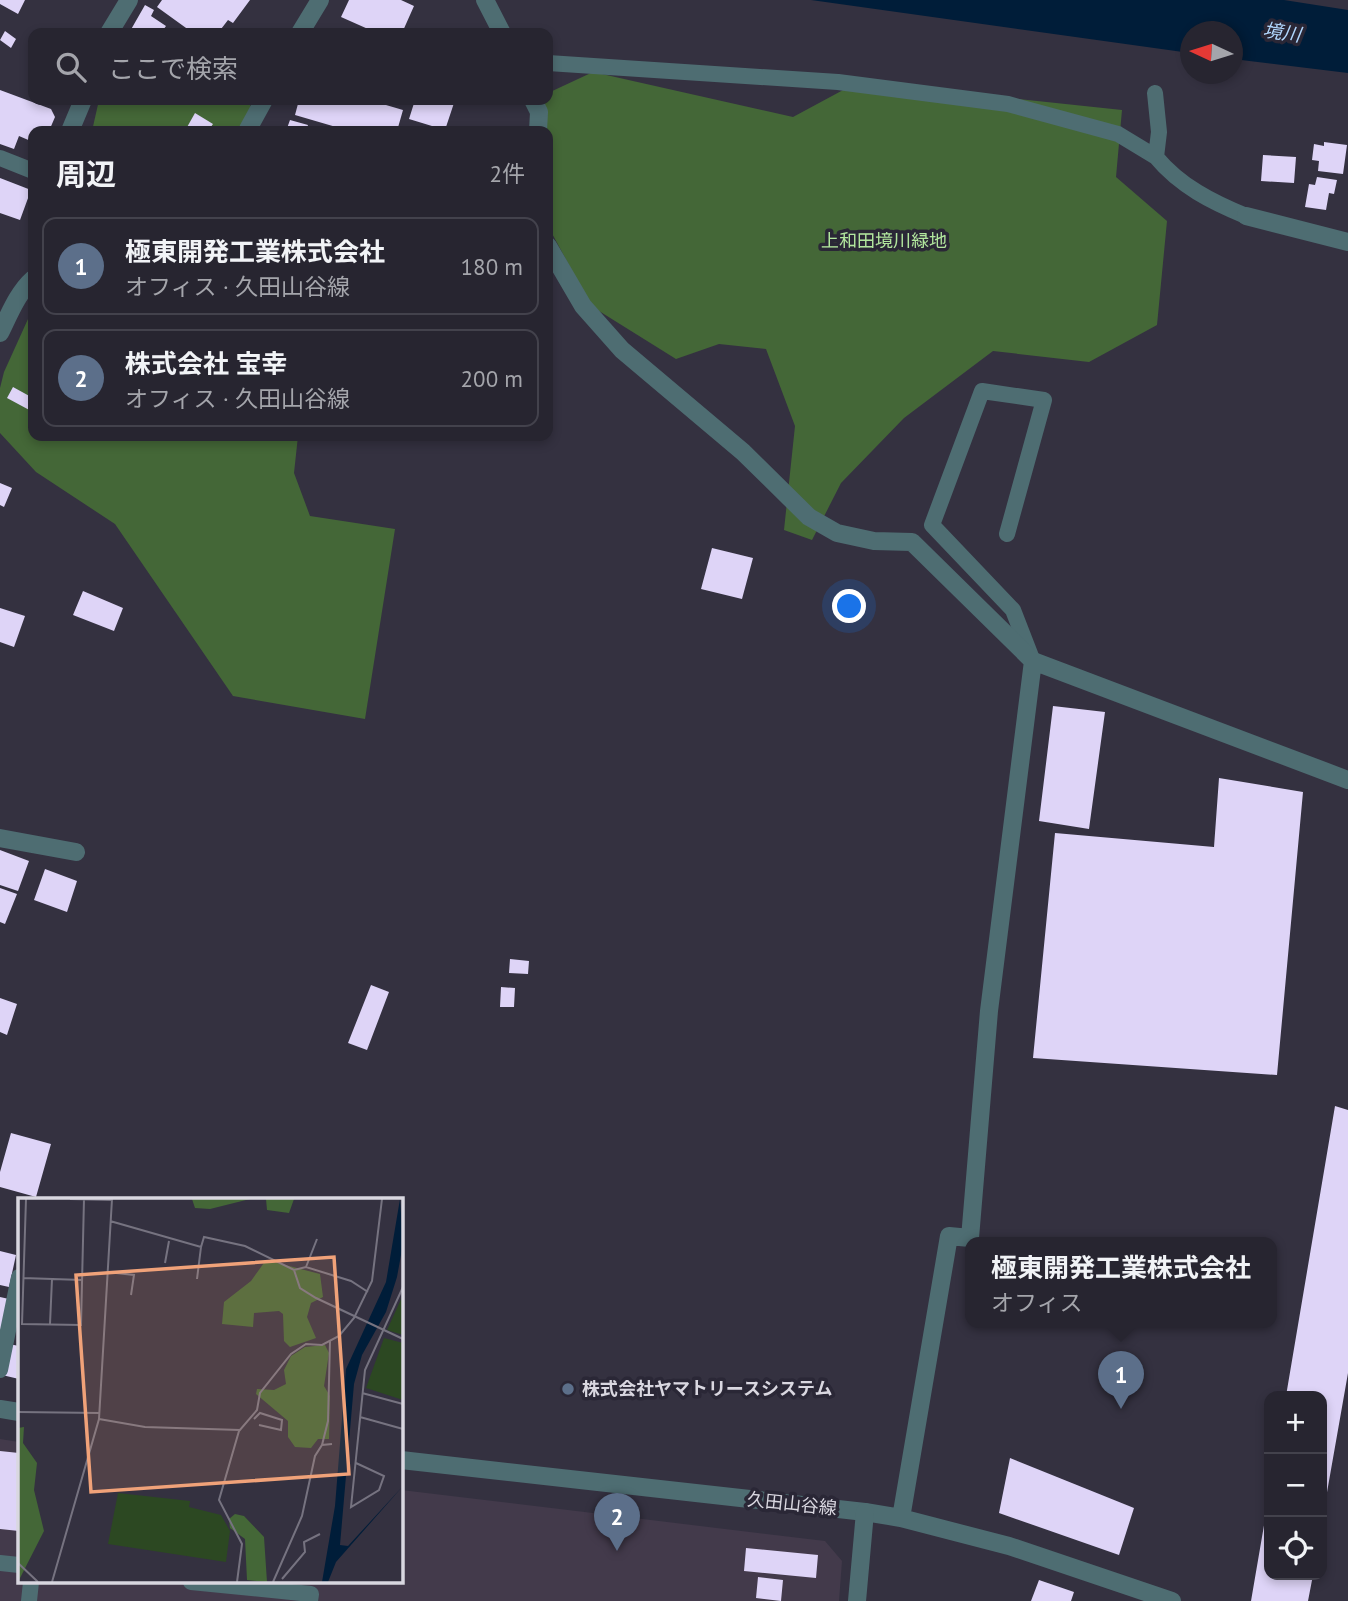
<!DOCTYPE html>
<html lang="ja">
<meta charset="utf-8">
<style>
body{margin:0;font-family:"PT Sans","Noto Sans JP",sans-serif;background:#2f2d38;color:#f1f3f6}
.controls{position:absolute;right:21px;bottom:21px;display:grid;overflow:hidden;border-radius:14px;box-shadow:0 4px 10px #0003}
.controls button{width:63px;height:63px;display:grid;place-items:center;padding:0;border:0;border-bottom:2px solid #43424c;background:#272530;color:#f1f3f6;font:35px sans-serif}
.compass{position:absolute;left:1180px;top:21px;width:63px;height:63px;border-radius:50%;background:#272530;box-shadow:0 4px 10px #0003;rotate:274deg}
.you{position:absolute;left:850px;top:607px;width:24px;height:24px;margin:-18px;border:5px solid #fff;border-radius:50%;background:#1a73e8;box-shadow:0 0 0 10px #1a73e833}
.badge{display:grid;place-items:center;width:46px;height:46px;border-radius:50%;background:#bca0f2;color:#fff;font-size:23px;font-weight:700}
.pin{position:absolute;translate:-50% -58px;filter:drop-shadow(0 2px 4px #0008)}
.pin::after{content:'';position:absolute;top:37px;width:24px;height:21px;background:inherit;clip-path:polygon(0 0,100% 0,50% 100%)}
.popup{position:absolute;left:965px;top:1237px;width:312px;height:91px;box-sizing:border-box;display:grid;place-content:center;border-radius:14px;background:#272530;filter:drop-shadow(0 2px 5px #0005);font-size:23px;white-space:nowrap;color:#a4a5ab}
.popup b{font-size:26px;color:#f1f3f6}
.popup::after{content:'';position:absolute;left:50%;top:100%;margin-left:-14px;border:14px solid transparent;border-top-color:#272530}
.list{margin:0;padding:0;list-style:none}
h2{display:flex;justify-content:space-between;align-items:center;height:91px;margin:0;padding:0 28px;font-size:30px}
h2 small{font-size:23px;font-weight:400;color:#a4a5ab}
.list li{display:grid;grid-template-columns:46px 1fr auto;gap:21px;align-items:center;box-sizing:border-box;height:98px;margin:0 14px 14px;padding:0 14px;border:2px solid #43424c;border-radius:14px}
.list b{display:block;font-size:26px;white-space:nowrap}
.list p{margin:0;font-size:23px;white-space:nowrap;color:#a4a5ab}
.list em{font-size:23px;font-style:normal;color:#a4a5ab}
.icon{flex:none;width:38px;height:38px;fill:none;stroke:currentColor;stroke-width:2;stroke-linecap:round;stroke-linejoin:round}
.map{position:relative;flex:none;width:1348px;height:1601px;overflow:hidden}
.search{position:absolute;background:#272530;box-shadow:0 4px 10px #0003;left:28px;top:28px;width:525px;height:77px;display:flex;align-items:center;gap:18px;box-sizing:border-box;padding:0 24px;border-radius:14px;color:#a4a5ab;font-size:26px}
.panel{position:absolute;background:#272530;box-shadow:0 4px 10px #0003;left:28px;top:126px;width:525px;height:315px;border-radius:14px}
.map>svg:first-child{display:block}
.industrial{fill:#433a4b}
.forest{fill:#446737}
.water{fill:#001d39}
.building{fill:#ded4f7}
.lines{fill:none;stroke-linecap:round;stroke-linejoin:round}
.service{stroke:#4e6d72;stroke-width:16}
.minor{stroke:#4e6d72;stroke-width:18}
.tertiary{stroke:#4e6d72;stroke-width:18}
.service-dot{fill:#5c6f8a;stroke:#2a2736;stroke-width:2.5}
.labels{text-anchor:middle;stroke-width:7;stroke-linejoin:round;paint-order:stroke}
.park-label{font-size:18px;fill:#b2e79e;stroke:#2a2736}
.poi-label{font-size:18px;font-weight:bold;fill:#d9d7e0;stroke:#2a2736;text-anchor:start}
.street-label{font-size:18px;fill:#d9d7e0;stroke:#2a2736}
.water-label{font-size:19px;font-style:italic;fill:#b1d7fe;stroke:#2a2736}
.inset-road{fill:none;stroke:#767380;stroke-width:2}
.view{fill:#f0a279;fill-opacity:0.15;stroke:#f0a279;stroke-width:3.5}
.inset-edge{fill:none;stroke:#d9d7e0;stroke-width:3.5}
</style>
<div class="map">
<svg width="1348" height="1601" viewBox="0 0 1348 1601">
<rect width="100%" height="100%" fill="#343140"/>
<path class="industrial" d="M 0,1439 L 19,1442 L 19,1582 L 401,1582 L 401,1490 L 825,1541 L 842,1561 L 839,1601 L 0,1601 Z"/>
<path class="forest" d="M 593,72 L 793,117 L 858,82 L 1122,110 L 1116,177 L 1167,221 L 1157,325 L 1089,362 L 993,351 L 904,418 L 841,483 L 812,540 L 784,530 L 795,426 L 766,349 L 719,344 L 676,359 L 591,306 L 548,226 L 548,131 L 541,131 L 540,100 L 548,100 L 548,93 Z
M 99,100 L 248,100 L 261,131 L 92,131 Z
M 33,308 L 33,436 L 298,436 L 294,473 L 310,516 L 395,529 L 365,719 L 233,696 L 115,524 L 36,472 L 0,433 L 0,388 L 4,372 Z"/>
<path class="water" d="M 811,0 L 1284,0 L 1348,10 L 1348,73 L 1233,59 L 1232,32 L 1190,32 L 1190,53 Z"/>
<path class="building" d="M 0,0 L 25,0 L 18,14 L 0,4 Z
M 162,0 L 250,0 L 233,23 L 228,20 L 218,33 L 193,33 L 157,7 Z
M 349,0 L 401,0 L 414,6 L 402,33 L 386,32 L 386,33 L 377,33 L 341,17 Z
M 145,5 L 154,10 L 151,16 L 166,26 L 161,33 L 129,33 Z
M 5,31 L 16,39 L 11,48 L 0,40 Z
M 0,90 L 51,109 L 55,117 L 49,131 L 33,131 L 33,142 L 19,136 L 14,149 L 0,144 Z
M 299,100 L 385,100 L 386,105 L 403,110 L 397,131 L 334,131 L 336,127 L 295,115 Z
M 415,100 L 455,100 L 445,130 L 409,119 Z
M 195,113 L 213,124 L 208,131 L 189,131 L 186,129 Z
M 290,120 L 308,125 L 306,131 L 286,131 Z
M 1324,142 L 1347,145 L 1343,174 L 1318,171 L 1319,161 L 1312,160 L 1314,144 L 1324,146 Z
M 1263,155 L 1296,157 L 1294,183 L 1261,181 Z
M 1317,177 L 1337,180 L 1334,194 L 1329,193 L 1326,210 L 1305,207 L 1309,184 L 1315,185 Z
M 0,178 L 31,190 L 20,220 L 0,213 Z
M 13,387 L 33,398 L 33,412 L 7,398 Z
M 0,483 L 12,488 L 4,507 L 0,505 Z
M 712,548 L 753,558 L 742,599 L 701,589 Z
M 83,591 L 123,608 L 114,631 L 73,615 Z
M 0,608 L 25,616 L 14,647 L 0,642 Z
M 1053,706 L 1105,712 L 1089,829 L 1039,821 Z
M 1219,778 L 1303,792 L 1277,1075 L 1033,1058 L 1055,833 L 1214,847 Z
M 0,850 L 29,861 L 18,891 L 0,885 Z
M 45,869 L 77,881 L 67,912 L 34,900 Z
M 0,888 L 17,894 L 5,924 L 0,922 Z
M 510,959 L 529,961 L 528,974 L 509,973 Z
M 371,985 L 389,992 L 367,1050 L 348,1043 Z
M 501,987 L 515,988 L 514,1007 L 500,1007 Z
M 0,998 L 17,1004 L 7,1035 L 0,1032 Z
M 1335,1106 L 1348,1110 L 1348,1373 L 1323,1515 L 1322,1515 L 1322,1396 L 1286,1396 Z
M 11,1133 L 51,1144 L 36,1197 L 0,1187 L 0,1172 Z
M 0,1251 L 16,1255 L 9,1287 L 0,1285 Z
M 0,1297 L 9,1299 L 0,1332 Z
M 9,1344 L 19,1346 L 19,1379 L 2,1375 Z
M 0,1451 L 19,1453 L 19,1531 L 0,1529 Z
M 1010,1458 L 1134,1508 L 1119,1555 L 999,1513 Z
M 1268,1502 L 1269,1502 L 1269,1575 L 1313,1575 L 1308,1601 L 1251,1601 Z
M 746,1548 L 818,1555 L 816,1578 L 744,1571 Z
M 758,1577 L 783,1580 L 781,1601 L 756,1598 Z
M 1039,1580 L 1074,1592 L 1071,1601 L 1031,1601 Z"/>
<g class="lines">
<path class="service" d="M 548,63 L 838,82 L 1008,104 L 1118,134 L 1156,157
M 1155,93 L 1159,132 L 1156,157 C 1180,186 1212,202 1246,216
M 0,158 L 33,171
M 1007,534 L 1044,400 L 982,391 L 932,525 L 1013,610 L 1032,659
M 0,1370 L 19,1277
M 0,1563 L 19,1565
M 191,1582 L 311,1594 L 310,1601
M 29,1601 L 31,1582"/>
<path class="minor" d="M 485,0 L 502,33
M 109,33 L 129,0
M 300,33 L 320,0
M 533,100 L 539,112 L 538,131
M 70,131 L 83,100
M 247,131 L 264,100
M 1246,216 L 1348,242
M 548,246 L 583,306 L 622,350 L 743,452 L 809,517 L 837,533 L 874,541 L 912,542 L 1033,661 L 1348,780
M 0,333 C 9,315 18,292 33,279
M 0,838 L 76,852
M 401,1460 L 865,1512 L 901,1518 L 1009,1546 L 1172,1601
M 901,1518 L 949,1236 L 970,1238 L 989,1011 L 1033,661"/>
<path class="tertiary" d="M 0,1409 L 19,1412
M 857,1601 L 865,1512"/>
</g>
<circle class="service-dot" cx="568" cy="1389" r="7"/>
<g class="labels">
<g class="park-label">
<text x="884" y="247">上和田境川緑地</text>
</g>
<g class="poi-label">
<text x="582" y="1395">株式会社ヤマトリースシステム</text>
</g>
<g class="street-label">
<text transform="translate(792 1504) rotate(6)" y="6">久田山谷線</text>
</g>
<g class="water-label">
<text transform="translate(1282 32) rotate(8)" y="7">境川</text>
</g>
</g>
<g transform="translate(18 1198)">
<rect width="385" height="385" fill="#343140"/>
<path d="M 385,97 L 385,137 L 369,132 ZM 366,140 L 385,145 L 385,202 L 348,190 ZM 100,295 L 172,303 L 171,309 L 203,317 L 212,333 L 208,364 L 90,346 Z" fill="#2c4822"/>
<path d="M 174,1 L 232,1 L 192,11 L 177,10 ZM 248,1 L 276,1 L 271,15 L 249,12 ZM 248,62 L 302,76 L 305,99 L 293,105 L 289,119 L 298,140 L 272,149 L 266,143 L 265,116 L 261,113 L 236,115 L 235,129 L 204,126 L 206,104 L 233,83 ZM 307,147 L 311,155 L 306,188 L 312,198 L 311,241 L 300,241 L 293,250 L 277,249 L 270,239 L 270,223 L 238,196 L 239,191 L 256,192 L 268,186 L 266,172 L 273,158 L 287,149 ZM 6,229 L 5,245 L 19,265 L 16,292 L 26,333 L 0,384 L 0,230 ZM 217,316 L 226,318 L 246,339 L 249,384 L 229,382 L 227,341 L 212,330 L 211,321 Z" fill="#446737"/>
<path d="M 382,1 L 385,46 L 379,79 L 368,114 L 344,157 L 336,186 L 322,347 L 330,348 L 385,288 L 318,364 L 310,384 L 304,384 L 317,308 L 328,171 L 368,84 Z" fill="#001d39"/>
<path class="inset-road" d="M 8,1 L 4,126 L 63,127 L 66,1M 52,1 L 93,2M 92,23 L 183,49 L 186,39 L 227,48 L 276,72 L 288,69 L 333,83 L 350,94M 147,65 L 151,43M 288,69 L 299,41M 276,72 L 282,90 L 298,100 L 385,141M 89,74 L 116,77 L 113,97M 5,80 L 64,82M 179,81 L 183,49M 32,126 L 34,81M 344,195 L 385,206M 0,214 L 82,215M 342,219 L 385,231M 81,221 L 127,229 L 222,232M 236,221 L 242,215 L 264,222 L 263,232 L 241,227M 304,247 L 310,223 L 312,143M 338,265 L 366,278 L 361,292 L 333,309 L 347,172 L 385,89M 0,365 L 20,384M 264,381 L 287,354 L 286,344 L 302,336M 34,384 L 81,221 L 94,1M 219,384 L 224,346 L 201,302 L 221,233 L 239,212 L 242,195 L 273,156 L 288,146 L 304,147 L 321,138 L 336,120 L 354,83 L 364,1M 255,384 L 284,318 L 297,258 L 304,247 L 314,246"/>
<path class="view" d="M 316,59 L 331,276 L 73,294 L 58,77 Z"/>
<rect width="385" height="385" class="inset-edge"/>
</g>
</svg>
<div class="controls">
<button>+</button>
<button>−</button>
<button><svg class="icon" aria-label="locate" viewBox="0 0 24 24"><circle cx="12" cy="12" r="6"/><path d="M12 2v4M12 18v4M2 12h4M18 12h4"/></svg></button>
</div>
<svg class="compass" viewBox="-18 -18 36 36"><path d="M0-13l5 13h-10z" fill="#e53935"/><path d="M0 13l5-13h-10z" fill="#a4a5ab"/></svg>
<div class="you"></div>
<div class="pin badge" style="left:1121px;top:1409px;background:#5c6f8a">1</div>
<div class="popup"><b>極東開発工業株式会社</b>オフィス</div>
<div class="pin badge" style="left:617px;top:1551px;background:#5c6f8a">2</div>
<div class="search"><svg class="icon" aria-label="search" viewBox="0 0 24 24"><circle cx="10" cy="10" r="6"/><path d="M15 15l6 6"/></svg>ここで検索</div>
<section class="panel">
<h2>周辺<small>2件</small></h2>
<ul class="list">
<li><span class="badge" style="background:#5c6f8a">1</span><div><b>極東開発工業株式会社</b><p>オフィス · 久田山谷線</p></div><em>180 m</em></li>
<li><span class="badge" style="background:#5c6f8a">2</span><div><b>株式会社 宝幸</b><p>オフィス · 久田山谷線</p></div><em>200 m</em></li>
</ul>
</section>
</div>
